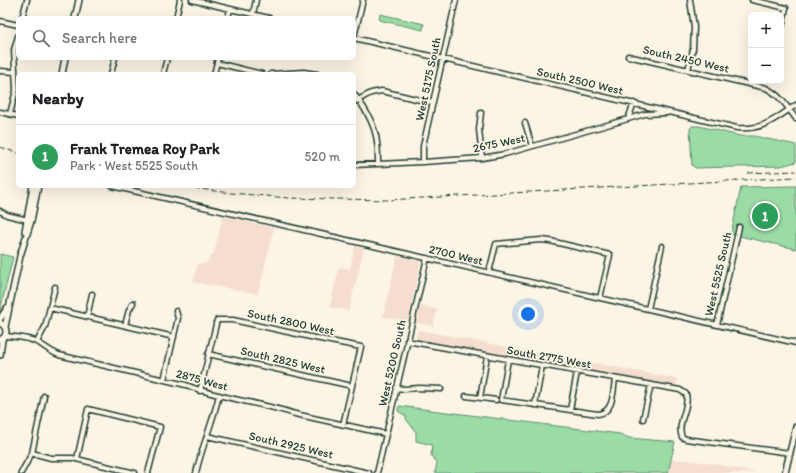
<!DOCTYPE html>
<meta charset="utf-8">
<style>
body{margin:0;font-family:Itim,sans-serif;background:#f6f6f6;color:#202124}
.controls{position:absolute;right:12px;top:12px;display:grid;overflow:hidden;border-radius:6px;box-shadow:0 4px 16px #0002}
.controls button{width:36px;height:36px;display:grid;place-items:center;padding:0;border:0;border-bottom:1px solid #e0e0e0;background:#fff;color:#202124;font:20px sans-serif}
.you{position:absolute;left:528px;top:314px;width:14px;height:14px;margin:-10px;border:3px solid #fff;border-radius:50%;background:#1a73e8;box-shadow:0 0 0 6px #1a73e833}
.badge{display:grid;place-items:center;width:26px;height:26px;border-radius:50%;background:#1f3d34;color:#fff;font-size:13px;font-weight:700}
.pin{position:absolute;translate:-50% -50%;border:2px solid #fff;box-shadow:0 1px 4px #0006}
.list{margin:0;padding:0;list-style:none}
h2{display:flex;justify-content:space-between;align-items:center;height:52px;margin:0;padding:0 16px;font-size:17px}
h2 small{font-size:13px;font-weight:400;color:#757577}
.list li{display:grid;grid-template-columns:26px 1fr auto;gap:12px;align-items:center;box-sizing:border-box;height:64px;padding:0 16px;border-top:1px solid #e0e0e0}
.list b{display:block;font-size:15px;white-space:nowrap}
.list p{margin:0;font-size:13px;white-space:nowrap;color:#757577}
.list em{font-size:13px;font-style:normal;color:#757577}
.icon{flex:none;width:22px;height:22px;fill:none;stroke:currentColor;stroke-width:2;stroke-linecap:round;stroke-linejoin:round}
.map{position:relative;flex:none;width:796px;height:473px;overflow:hidden}
.search{position:absolute;background:#fff;box-shadow:0 4px 16px #0002;left:16px;top:16px;width:340px;height:44px;display:flex;align-items:center;gap:10px;box-sizing:border-box;padding:0 14px;border-radius:6px;color:#757577;font-size:15px}
.panel{position:absolute;background:#fff;box-shadow:0 4px 16px #0002;left:16px;top:72px;width:340px;height:116px;border-radius:6px}
.map>svg:first-child{display:block}
.built{fill:#f5ded0}
.green{fill:#9bdca6;stroke:#5d8c6d}
.lines{fill:none;stroke-linecap:round;stroke-linejoin:round}
.minor-casing{stroke:#1f3d34;stroke-width:7}
.major-casing{stroke:#1f3d34;stroke-width:8}
.minor{stroke:#fcf5e5;stroke-width:4}
.major{stroke:#fcf5e5;stroke-width:5}
.rail{stroke:#1f3d34;stroke-width:1;stroke-dasharray:6 3;stroke-linecap:butt}
.labels{text-anchor:middle;stroke-width:3.5;stroke-linejoin:round;paint-order:stroke}
.street-label{font-size:12px;fill:#1f3d34;stroke:#fcf5e5}
</style>
<div class="map">
<svg width="796" height="473" viewBox="0 0 796 473">
<rect width="100%" height="100%" fill="#fcf5e5"/>
<filter id="ink" filterUnits="userSpaceOnUse"><feTurbulence type="fractalNoise" baseFrequency=".025" numOctaves="2"/><feDisplacementMap in="SourceGraphic" scale="8" xChannelSelector="R" yChannelSelector="G"/><feConvolveMatrix kernelMatrix="1 2 1 2 8 2 1 2 1" color-interpolation-filters="sRGB"/></filter>
<g filter="url(#ink)">
<path class="built" d="M 223,216 L 274,228 L 258,294 L 193,282 L 198,263 L 205,264 L 214,253 Z
M 355,246 L 364,248 L 349,311 L 330,307 L 339,267 L 350,269 Z
M 397,256 L 421,261 L 408,321 L 383,317 Z
M 420,306 L 437,309 L 433,326 L 416,323 Z
M 418,330 L 678,379 L 676,387 L 415,341 Z
M 672,459 L 711,463 L 756,473 L 668,473 Z"/>
<path class="green" d="M 380,14 L 424,24 L 423,30 L 379,20 Z
M 692,126 L 699,126 L 740,136 L 754,136 L 796,145 L 796,162 L 781,166 L 695,168 L 692,165 L 690,129 Z
M 796,186 L 796,249 L 731,234 L 741,187 Z
M 0,254 L 13,257 L 0,311 Z
M 399,406 L 620,434 L 629,438 L 675,442 L 668,473 L 435,473 L 437,463 L 431,455 L 432,445 L 416,441 L 416,432 L 406,419 L 406,416 L 398,411 Z"/>
<g class="lines">
<defs>
<path id="minor" d="M 192,0 L 269,18
M 752,0 L 786,8 L 781,32
M 253,14 L 256,0
M 22,18 L 27,0
M 176,18 L 180,0
M 228,18 L 230,9
M 0,21 L 18,25
M 354,37 L 363,0
M 354,38 L 737,128 C 764,130 775,119 796,105
M 628,56 L 766,88 C 780,95 787,106 796,119
M 217,63 L 262,74
M 688,70 L 693,49 L 694,27 L 690,0
M 0,71 L 15,72
M 111,74 L 115,58
M 163,74 L 167,58
M 214,74 L 218,58
M 271,74 L 304,72 L 317,74
M 354,94 C 365,108 375,124 377,142 C 378,149 378,157 378,164
M 354,102 L 371,93 L 382,91 L 433,103
M 0,112 L 18,116
M 481,113 L 479,129 L 482,158
M 10,114 L 16,90 L 14,50 L 18,36
M 628,119 L 645,114 L 667,113
M 525,123 L 532,146
M 423,162 L 423,146 L 456,0
M 354,165 L 423,162 L 482,158 L 505,154 L 628,119 L 634,103
M 112,186 L 796,343
M 0,211 L 7,215 L 28,220 L 28,222
M 489,272 L 496,244 L 541,240 L 550,241 L 610,255 L 600,298
M 50,308 L 174,337
M 648,309 L 662,246
M 87,317 L 92,294
M 125,325 L 129,310 L 133,303
M 717,325 L 739,227
M 6,336 C 16,337 27,337 37,342 C 44,346 51,352 59,355 L 186,385 C 221,399 259,402 295,414 L 386,434
M 407,341 L 680,390 L 686,394 C 690,408 676,423 682,437 L 686,439 L 790,453
M 37,342 L 45,327 L 55,287
M 208,354 L 352,386
M 508,360 L 501,400 L 598,414 C 614,412 613,392 615,379
M 164,380 L 178,318 L 176,311
M 396,388 L 404,389 L 420,388 L 441,389
M 200,391 L 217,320 L 233,320 L 315,338 L 361,347 L 343,425
M 466,396 L 496,400
M 480,398 L 487,356
M 535,405 L 542,366
M 88,409 L 160,427
M 570,410 L 577,372
M 643,419 L 651,385
M 207,436 L 369,473
M 32,453 L 51,458 L 72,458 L 135,473
M 77,459 L 88,409
M 21,473 L 32,453 L 44,396
M 148,473 L 160,427
M 196,473 C 202,446 213,422 219,395
M 377,473 L 427,258"/>
<path id="major" d="M 75,18 L 79,0
M 62,74 L 65,58
M 25,231 L 33,186
M 0,319 L 7,308
M 0,323 C 8,327 8,336 0,340
M 5,327 L 20,256 L 31,221 L 38,186
M 0,355 L 2,340
M 785,473 L 796,427"/>
</defs>
<use href="#minor" class="minor-casing"/>
<use href="#major" class="major-casing"/>
<use href="#minor" class="minor"/>
<use href="#major" class="major"/>
<path class="rail" d="M 0,147 L 18,153
M 748,173 L 796,171
M 176,186 L 231,193 L 289,198 L 387,200 L 796,177"/>
</g>
</g>
<g class="labels">
<g class="street-label">
<text transform="translate(686 59) rotate(13)" y="4">South 2450 West</text>
<text transform="translate(428 79) rotate(-78)" y="4">West 5175 South</text>
<text transform="translate(580 81) rotate(13)" y="4">South 2500 West</text>
<text transform="translate(499 143) rotate(-12)" y="4">2675 West</text>
<text transform="translate(456 255) rotate(13)" y="4">2700 West</text>
<text transform="translate(718 274) rotate(-77)" y="4">West 5525 South</text>
<text transform="translate(291 322) rotate(12)" y="4">South 2800 West</text>
<text transform="translate(549 357) rotate(10)" y="4">South 2775 West</text>
<text transform="translate(283 360) rotate(13)" y="4">South 2825 West</text>
<text transform="translate(392 363) rotate(-77)" y="4">West 5200 South</text>
<text transform="translate(202 380) rotate(15)" y="4">2875 West</text>
<text transform="translate(291 445) rotate(13)" y="4">South 2925 West</text>
</g>
</g>
</svg>
<div class="controls">
<button>+</button>
<button>−</button>
</div>
<div class="you"></div>
<div class="pin badge" style="left:765px;top:216px;background:#2e9e5b">1</div>
<div class="search"><svg class="icon" aria-label="search" viewBox="0 0 24 24"><circle cx="10" cy="10" r="6"/><path d="M15 15l6 6"/></svg>Search here</div>
<section class="panel">
<h2>Nearby<small></small></h2>
<ul class="list">
<li><span class="badge" style="background:#2e9e5b">1</span><div><b>Frank Tremea Roy Park</b><p>Park · West 5525 South</p></div><em>520 m</em></li>
</ul>
</section>
</div>
